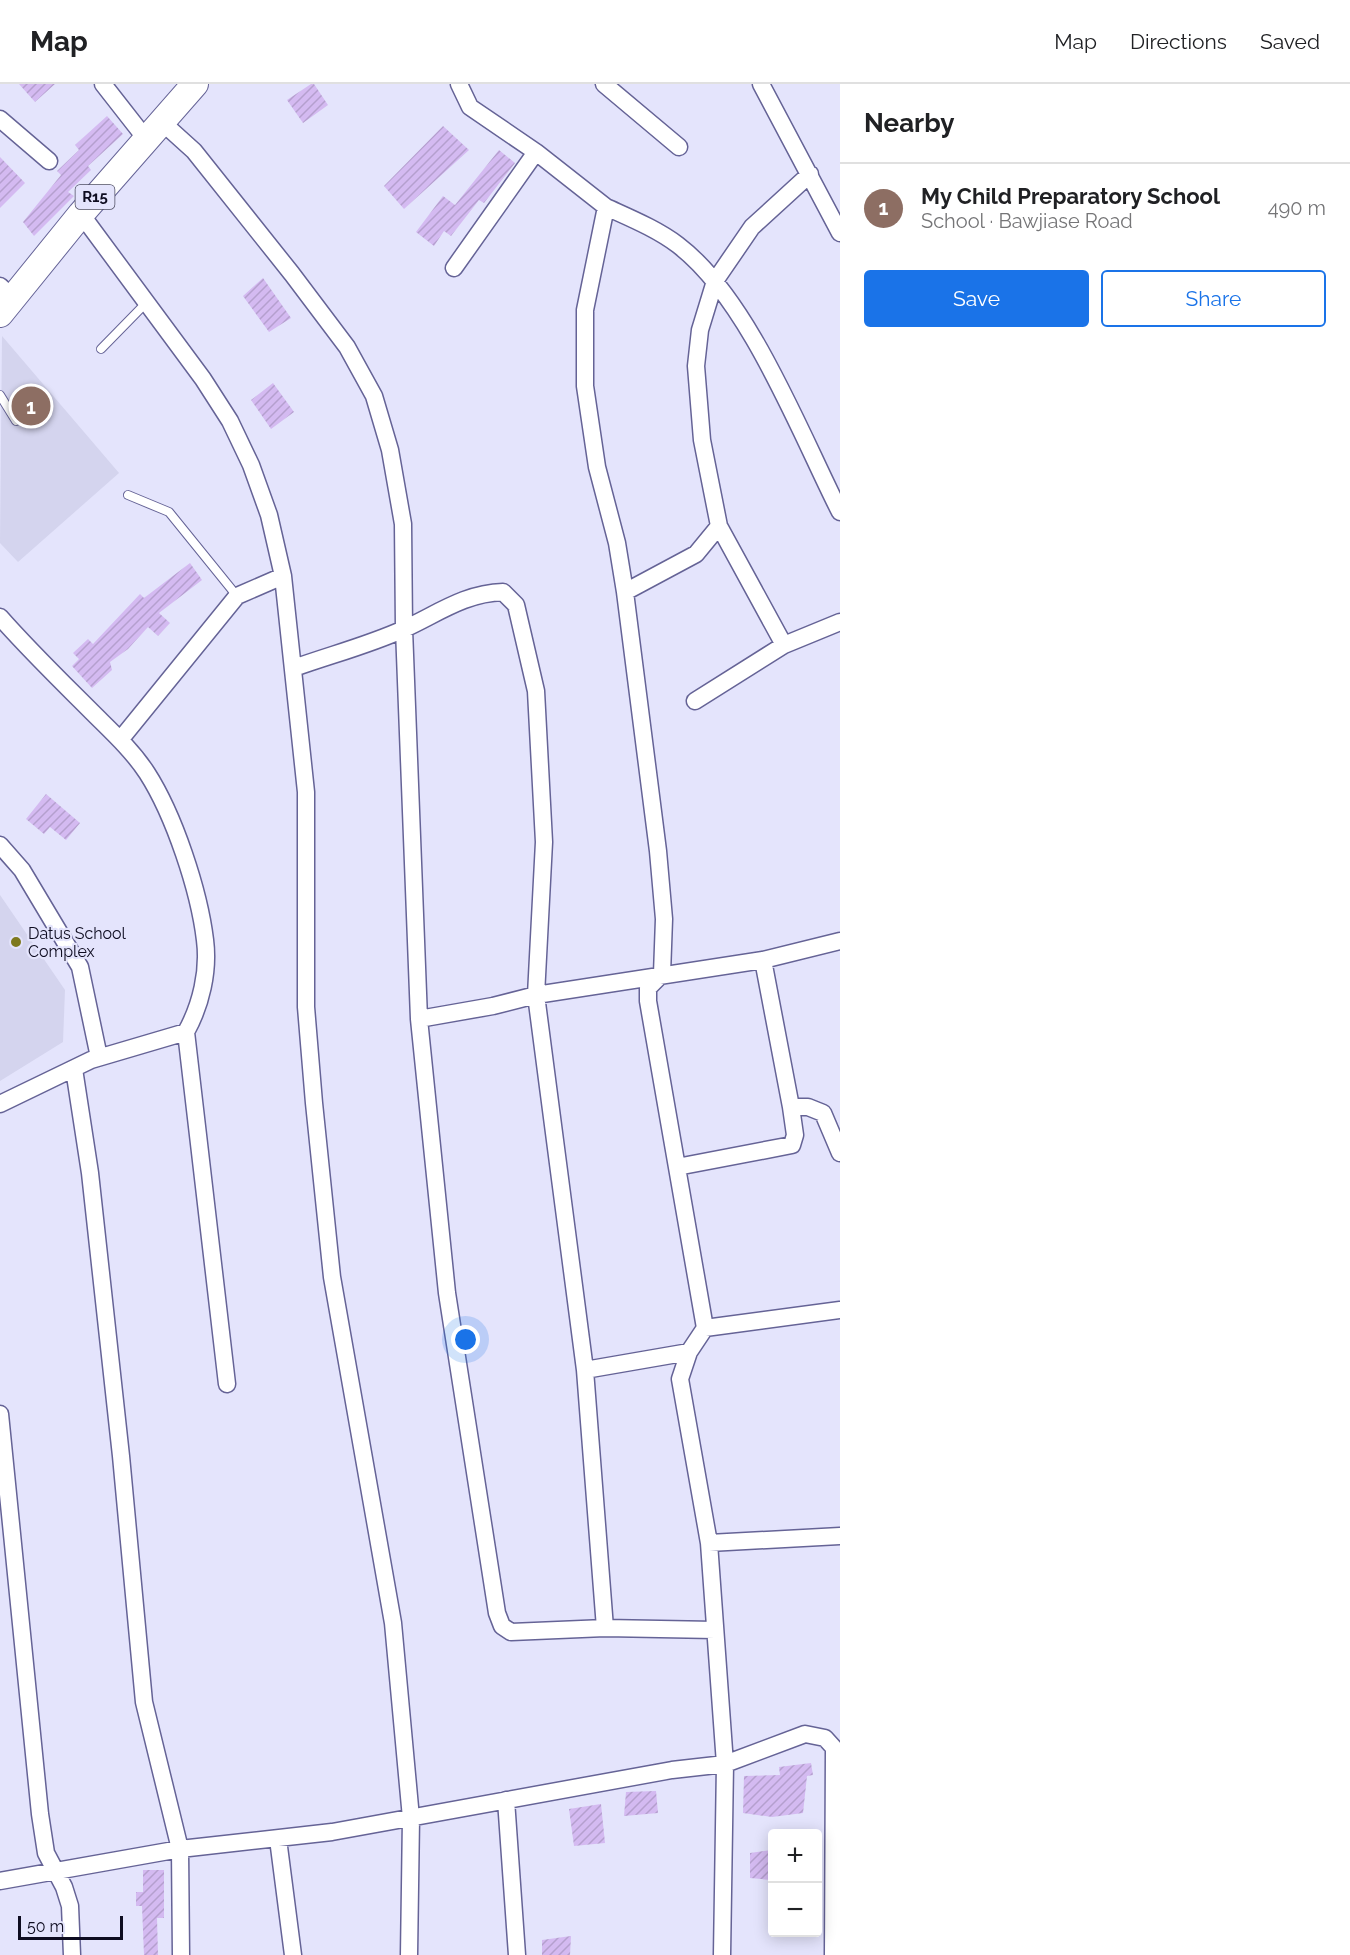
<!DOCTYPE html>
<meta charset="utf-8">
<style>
body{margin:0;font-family:Raleway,sans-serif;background:#f2f2f2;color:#202124}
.controls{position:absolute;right:18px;bottom:18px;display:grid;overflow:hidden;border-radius:6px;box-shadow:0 3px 15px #0003}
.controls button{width:54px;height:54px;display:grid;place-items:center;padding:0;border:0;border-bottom:2px solid #e0e0e0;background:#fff;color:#202124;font:30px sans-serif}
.scale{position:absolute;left:18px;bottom:15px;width:105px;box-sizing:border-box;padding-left:6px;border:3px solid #0e0c20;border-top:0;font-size:16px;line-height:21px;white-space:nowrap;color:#0e0c20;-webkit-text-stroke:4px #e4e4fc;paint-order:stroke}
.you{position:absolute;left:466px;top:1256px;width:21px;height:21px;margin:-15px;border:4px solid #fff;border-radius:50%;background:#1a73e8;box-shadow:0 0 0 9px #1a73e833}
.badge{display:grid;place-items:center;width:39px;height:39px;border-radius:50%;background:#1a73e8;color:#fff;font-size:20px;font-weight:700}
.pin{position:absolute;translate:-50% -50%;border:3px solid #fff;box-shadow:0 2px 6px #0006}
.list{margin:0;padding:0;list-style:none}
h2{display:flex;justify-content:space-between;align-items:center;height:78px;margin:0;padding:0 24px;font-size:26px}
h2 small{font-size:20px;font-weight:400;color:#757577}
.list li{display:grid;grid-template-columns:39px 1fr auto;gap:18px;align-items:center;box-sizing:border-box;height:90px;padding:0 24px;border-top:2px solid #e0e0e0}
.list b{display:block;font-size:22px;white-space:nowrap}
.list p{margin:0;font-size:20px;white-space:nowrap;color:#757577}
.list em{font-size:20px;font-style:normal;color:#757577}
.actions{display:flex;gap:12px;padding:18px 24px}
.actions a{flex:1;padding:14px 0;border:2px solid #1a73e8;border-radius:6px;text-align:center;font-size:21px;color:#1a73e8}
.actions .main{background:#1a73e8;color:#fff}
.map{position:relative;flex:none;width:840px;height:1871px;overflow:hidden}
header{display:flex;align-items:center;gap:36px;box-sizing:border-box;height:84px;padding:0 30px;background:#fff;border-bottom:2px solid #e0e0e0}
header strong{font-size:28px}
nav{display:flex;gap:33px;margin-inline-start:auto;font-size:21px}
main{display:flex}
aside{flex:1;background:#fff}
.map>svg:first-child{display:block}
.built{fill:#d4d4ee}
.building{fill:url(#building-hatch)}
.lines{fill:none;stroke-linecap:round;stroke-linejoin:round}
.service-casing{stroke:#656396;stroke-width:10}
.minor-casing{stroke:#656396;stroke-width:19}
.primary-casing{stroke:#656396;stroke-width:28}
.service{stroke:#fff;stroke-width:8}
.minor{stroke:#fff;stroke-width:16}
.primary{stroke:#fff;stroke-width:26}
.poi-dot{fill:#7e791e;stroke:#e4e4fc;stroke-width:2}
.labels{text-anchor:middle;stroke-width:4.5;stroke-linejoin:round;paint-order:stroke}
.shield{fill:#e4e4fc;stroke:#4e4d62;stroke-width:1.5}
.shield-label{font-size:15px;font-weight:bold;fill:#0e0c20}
.poi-label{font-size:16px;fill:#0e0c20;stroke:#e4e4fc;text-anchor:start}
</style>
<header>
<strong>Map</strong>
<nav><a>Map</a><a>Directions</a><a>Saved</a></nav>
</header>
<main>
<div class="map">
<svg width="840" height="1871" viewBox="0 0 840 1871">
<defs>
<pattern id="building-hatch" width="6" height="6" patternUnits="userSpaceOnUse" patternTransform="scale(1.5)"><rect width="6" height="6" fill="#d4baf1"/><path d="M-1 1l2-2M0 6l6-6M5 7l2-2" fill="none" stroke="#b59fce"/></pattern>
</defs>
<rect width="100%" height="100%" fill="#e4e4fc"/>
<path class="built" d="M 2,252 L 119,389 L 18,478 L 0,459 Z
M 0,811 L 65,906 L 63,958 L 0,997 Z"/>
<path class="building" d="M 19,0 L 55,0 L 35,18 Z
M 311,0 L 314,0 L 328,21 L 303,39 L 287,16 Z
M 107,32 L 123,50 L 88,82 L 91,86 L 68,108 L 74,112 L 34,152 L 23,138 L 61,91 L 57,87 L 79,66 L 75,61 Z
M 443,42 L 469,66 L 404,125 L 384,102 Z
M 499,66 L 515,79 L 484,119 L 479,116 L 451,152 L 444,147 L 434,162 L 416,148 L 443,112 L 455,121 Z
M 0,73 L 25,99 L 0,124 Z
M 263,194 L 291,234 L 269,248 L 243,212 Z
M 273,299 L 294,328 L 271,345 L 251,316 Z
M 190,479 L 202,496 L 159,529 L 170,539 L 158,552 L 148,543 L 128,565 L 110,578 L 112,586 L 92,604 L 72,582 L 79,575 L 73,569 L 88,555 L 93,560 L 140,510 L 144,514 Z
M 46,710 L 80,739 L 66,756 L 50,743 L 44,750 L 26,735 Z
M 811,1679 L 813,1691 L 807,1692 L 803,1729 L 772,1733 L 743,1729 L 744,1692 L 780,1691 L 779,1683 Z
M 656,1707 L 658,1729 L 624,1732 L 626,1708 Z
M 601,1720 L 605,1759 L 574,1762 L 569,1725 Z
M 772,1766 L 771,1796 L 750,1794 L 750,1769 Z
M 143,1786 L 164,1786 L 164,1834 L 157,1834 L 158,1871 L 144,1871 L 142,1822 L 136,1822 L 136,1808 L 143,1808 Z
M 571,1852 L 570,1871 L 542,1871 L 542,1856 Z"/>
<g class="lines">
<defs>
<path id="service" d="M 101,265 L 147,218
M 0,311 L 16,337
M 128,411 L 169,428 L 237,512"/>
<path id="minor" d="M 103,0 L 146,55
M 459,0 L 470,23 L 536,68 L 606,123 L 585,226 L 585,302 L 597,383 L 617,459 L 625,508 L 658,767 L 664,835 L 662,890 L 648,904 L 648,917 L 705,1244 L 689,1268 L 680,1295 L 709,1459 L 725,1680 L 722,1871
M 604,0 L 679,63
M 761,0 L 840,149
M 0,35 L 49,77
M 163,39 L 194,67 L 292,190 L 347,263 L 374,312 L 390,366 L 403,440 L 404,545 L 419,935 L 447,1209 L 497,1529 L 502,1542 L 511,1548 L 605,1544 L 715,1546
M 606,123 C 630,134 657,145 678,161 C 749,215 800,349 840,428
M 81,130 L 203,295 L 230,337 L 251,381 L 269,431 L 283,492 L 306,708 L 306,923 L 314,1019 L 332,1193 L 393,1539 L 411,1734 L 409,1871
M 454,184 L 536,68
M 0,202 L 14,215
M 625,508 L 696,470 L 719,442
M 0,533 C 29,566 61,597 92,628 C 111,647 132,666 147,689 C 174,731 199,806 205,856 C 209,887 201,921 186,948
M 784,561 L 719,442 L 702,356 L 696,282 L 700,246 L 715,197 L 752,143 L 810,90
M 294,584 C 330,571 369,561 404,545 C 437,530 465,509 503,508 L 516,521 L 536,607 L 544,758 L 536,911 L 585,1286 L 605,1544
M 695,617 L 784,561 L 840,538
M 120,656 L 237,512 L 283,492
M 0,761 L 22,786 L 80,883 L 99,973
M 419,935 L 493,922 L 536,911 L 763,876 L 840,857
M 74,985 L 90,1089 L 121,1372 L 144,1618 L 180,1765 L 181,1871
M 0,1020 L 91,976 L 186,948 L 227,1300
M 791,1023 L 808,1023 L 823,1029 L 840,1069
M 677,1083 L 792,1061 L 795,1051 L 791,1023 L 763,876
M 705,1244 L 840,1226
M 585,1286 L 689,1268
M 0,1330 L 40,1730 L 46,1769 L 64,1803 L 70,1822 L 72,1871
M 709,1459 L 840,1452
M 506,1716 L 517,1871
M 278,1755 L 293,1871
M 0,1797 L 180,1765 L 332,1748 L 672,1686 L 725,1680 L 805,1650 L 825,1654 L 834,1664 L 833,1871"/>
<path id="primary" d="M 0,230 L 81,130 L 195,0"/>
</defs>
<use href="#service" class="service-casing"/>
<use href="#minor" class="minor-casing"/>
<use href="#primary" class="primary-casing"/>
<use href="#service" class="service"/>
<use href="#minor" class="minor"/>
<use href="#primary" class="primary"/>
</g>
<circle class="poi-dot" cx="16" cy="858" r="6"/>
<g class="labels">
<rect class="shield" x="75.5" y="101" width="39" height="24" rx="4.5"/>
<g class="shield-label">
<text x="95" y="118">R15</text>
</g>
<g class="poi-label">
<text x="28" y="855">Datus School<tspan x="28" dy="18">Complex</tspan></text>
</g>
</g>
</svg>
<div class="controls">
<button>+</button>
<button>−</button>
</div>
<div class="scale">50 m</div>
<div class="you"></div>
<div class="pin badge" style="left:31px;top:322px;background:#8d6e63">1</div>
</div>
<aside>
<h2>Nearby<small></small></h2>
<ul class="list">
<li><span class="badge" style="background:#8d6e63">1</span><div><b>My Child Preparatory School</b><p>School · Bawjiase Road</p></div><em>490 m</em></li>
</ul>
<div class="actions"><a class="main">Save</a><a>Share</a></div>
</aside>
</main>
